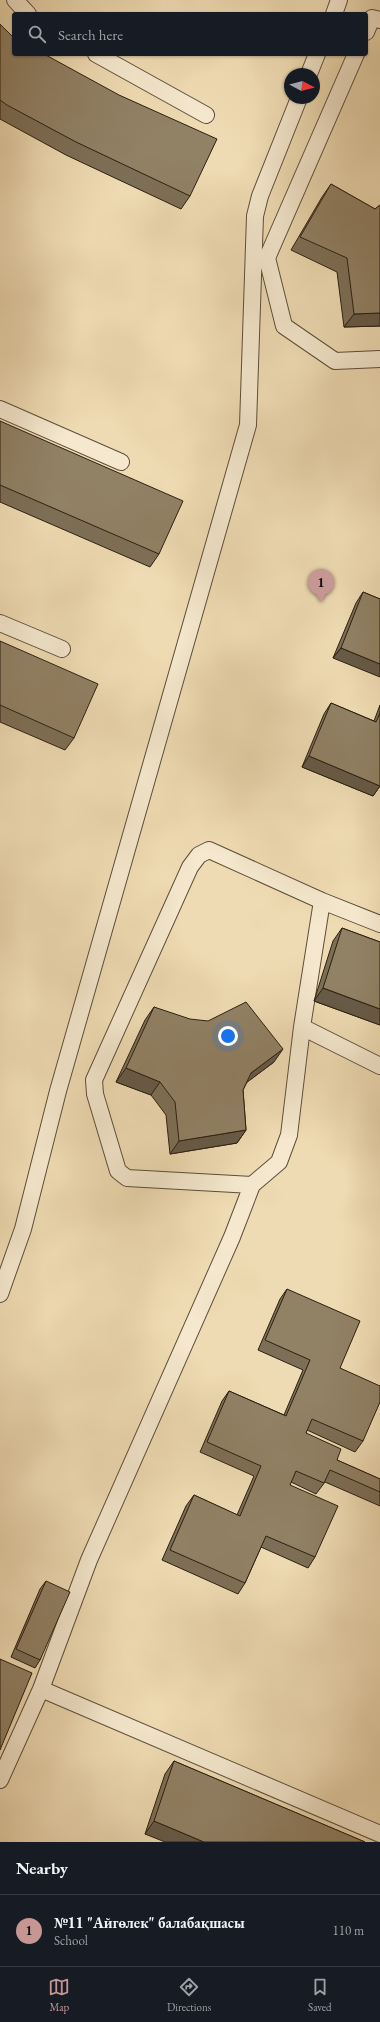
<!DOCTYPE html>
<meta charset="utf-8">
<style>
body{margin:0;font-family:"EB Garamond",serif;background:#20242c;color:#f1f3f6}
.compass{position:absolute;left:284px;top:68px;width:36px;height:36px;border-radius:50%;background:#171b24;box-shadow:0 1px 3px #0004;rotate:97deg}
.you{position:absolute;left:228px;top:1036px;width:14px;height:14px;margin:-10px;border:3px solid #fff;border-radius:50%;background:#1a73e8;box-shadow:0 0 0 6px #1a73e833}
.badge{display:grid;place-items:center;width:26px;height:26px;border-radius:50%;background:#c59692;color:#111;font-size:13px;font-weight:700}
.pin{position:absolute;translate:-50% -33px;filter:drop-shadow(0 1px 2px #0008)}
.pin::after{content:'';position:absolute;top:21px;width:14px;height:12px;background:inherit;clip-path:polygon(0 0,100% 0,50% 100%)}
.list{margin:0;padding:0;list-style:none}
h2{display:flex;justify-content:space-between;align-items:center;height:52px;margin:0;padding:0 16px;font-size:17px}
h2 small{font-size:13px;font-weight:400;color:#9ea1a6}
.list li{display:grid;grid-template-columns:26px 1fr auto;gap:12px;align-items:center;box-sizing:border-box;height:72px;padding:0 16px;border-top:1px solid #363941}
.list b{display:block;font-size:15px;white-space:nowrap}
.list p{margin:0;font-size:13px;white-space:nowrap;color:#9ea1a6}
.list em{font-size:13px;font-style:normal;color:#9ea1a6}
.icon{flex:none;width:22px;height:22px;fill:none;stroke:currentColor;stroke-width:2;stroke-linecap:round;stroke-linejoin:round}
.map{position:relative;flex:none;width:380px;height:1842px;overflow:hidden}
.search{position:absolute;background:#171b24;box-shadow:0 1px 3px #0004;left:12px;right:12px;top:12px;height:44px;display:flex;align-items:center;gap:10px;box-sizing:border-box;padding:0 14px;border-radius:4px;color:#9ea1a6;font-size:15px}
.sheet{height:124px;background:#171b24}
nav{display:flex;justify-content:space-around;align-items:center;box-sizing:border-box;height:56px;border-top:1px solid #363941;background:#171b24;font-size:11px;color:#9ea1a6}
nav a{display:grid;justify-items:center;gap:2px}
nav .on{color:#c59692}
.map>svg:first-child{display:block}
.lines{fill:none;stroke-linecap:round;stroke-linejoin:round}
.service-casing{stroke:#5c4e3a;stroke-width:18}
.service{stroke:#f5e8ce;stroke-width:16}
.wall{fill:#7d6f57;stroke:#2b1f11}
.shaded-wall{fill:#665a47;stroke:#2b1f11}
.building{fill:#918165;stroke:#2b1f11}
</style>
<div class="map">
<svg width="380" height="1842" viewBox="0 0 380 1842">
<rect width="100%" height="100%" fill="#efdbb3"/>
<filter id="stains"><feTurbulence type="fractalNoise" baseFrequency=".005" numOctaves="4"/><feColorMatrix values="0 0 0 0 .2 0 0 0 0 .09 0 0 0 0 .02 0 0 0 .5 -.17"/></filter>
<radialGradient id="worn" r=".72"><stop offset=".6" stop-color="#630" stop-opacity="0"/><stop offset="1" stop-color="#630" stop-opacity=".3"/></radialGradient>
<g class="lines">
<defs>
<path id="service" d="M 15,0 L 28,14
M 334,14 L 339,0
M 366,32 L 372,18 L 380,20
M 96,54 L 206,115
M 356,54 L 267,258 L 284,326 L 335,361 L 380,359
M 309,74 L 317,54
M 0,409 L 121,462
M 0,623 L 62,649
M 322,901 L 302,1027 L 289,1135 L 279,1162 L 252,1185 L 127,1178 L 118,1171 L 95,1094 L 94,1080 L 190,867 L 199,855 L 209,850 L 322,901 L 380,924
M 302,1027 L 380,1066
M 0,1294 L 23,1229 L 58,1091 L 248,425 L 255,216 L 260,196 L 299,98
M 41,1689 L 89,1560 L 232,1237 L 252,1185
M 0,1780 L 41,1689 L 380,1834"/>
</defs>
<use href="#service" class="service-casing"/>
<use href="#service" class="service"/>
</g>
<path class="wall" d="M 0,24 L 13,37 L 190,196 L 181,209 L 66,155 L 0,119 Z
M 331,184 L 375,209 L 380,205 L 380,326 L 344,327 L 337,272 L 291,250 L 322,197 Z
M 0,421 L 159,554 L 150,567 L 0,502 Z
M 363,592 L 380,599 L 333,658 L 356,603 Z
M 0,641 L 74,738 L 65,750 L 0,722 Z
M 331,703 L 374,721 L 380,705 L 380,786 L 373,796 L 302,767 L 324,714 Z
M 342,928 L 380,942 L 380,1025 L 314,1001 L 333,941 Z
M 154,1007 L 274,1062 L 247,1082 L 243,1090 L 246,1130 L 237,1143 L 170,1154 L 166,1115 L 151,1095 L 116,1082 L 145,1020 Z
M 287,1289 L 340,1368 L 363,1441 L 355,1452 L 307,1430 L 306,1433 L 337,1460 L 380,1479 L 380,1506 L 325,1482 L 316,1494 L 291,1482 L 290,1485 L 315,1557 L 308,1568 L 261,1547 L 245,1583 L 238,1594 L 162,1560 L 186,1506 L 194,1495 L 237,1515 L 254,1476 L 200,1452 L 222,1401 L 229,1391 L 284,1415 L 303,1370 L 258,1350 L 280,1299 Z
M 46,1581 L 40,1660 L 35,1668 L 11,1657 L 40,1589 Z
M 174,1761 L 365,1842 L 145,1834 L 165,1774 Z"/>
<path class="shaded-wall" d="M 380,313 L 380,326 L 344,327 L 354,314 Z
M 341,648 L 380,664 L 380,677 L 333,658 Z
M 309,756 L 380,786 L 373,796 L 302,767 Z
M 323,988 L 380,1009 L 380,1025 L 314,1001 Z
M 283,1049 L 274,1062 L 242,1086 L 251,1073 Z
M 126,1068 L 160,1082 L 151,1095 L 116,1082 Z
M 246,1130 L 237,1143 L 170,1154 L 179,1141 Z
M 154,1821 L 204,1842 L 165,1842 L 145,1834 Z"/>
<path class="building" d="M 0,24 L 14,38 L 14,54 L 44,54 L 119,95 L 217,139 L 190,196 L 76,142 L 7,105 L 0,100 Z
M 331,184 L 375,209 L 380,205 L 380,313 L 354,314 L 347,258 L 300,237 Z
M 0,421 L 183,501 L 159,554 L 0,485 Z
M 363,592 L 380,599 L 380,664 L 341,648 Z
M 0,641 L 98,684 L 74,738 L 0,705 Z
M 331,703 L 376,722 L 380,713 L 380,786 L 309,756 Z
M 342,928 L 380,942 L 380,1009 L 323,988 Z
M 246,1002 L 283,1049 L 251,1073 L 243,1090 L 246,1130 L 179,1141 L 175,1102 L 160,1082 L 126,1068 L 154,1007 L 190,1019 L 208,1021 Z
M 287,1289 L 360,1321 L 340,1368 L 380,1386 L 380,1402 L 363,1441 L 312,1419 L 306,1433 L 341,1449 L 337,1460 L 380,1479 L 380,1492 L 330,1470 L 324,1483 L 296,1471 L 290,1485 L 338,1506 L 315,1557 L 266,1536 L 245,1583 L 170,1550 L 194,1495 L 240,1516 L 261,1466 L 207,1442 L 229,1391 L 286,1416 L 310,1360 L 265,1340 Z
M 46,1581 L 70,1592 L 40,1660 L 16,1649 Z
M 0,1659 L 32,1673 L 0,1750 Z
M 174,1761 L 365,1842 L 204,1842 L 154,1821 Z"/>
<rect width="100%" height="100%" filter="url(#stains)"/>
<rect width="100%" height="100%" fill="url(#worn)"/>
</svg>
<svg class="compass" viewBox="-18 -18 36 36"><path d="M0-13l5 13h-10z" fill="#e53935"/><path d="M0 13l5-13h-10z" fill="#9ea1a6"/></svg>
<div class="you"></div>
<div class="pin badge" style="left:321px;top:602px">1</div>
<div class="search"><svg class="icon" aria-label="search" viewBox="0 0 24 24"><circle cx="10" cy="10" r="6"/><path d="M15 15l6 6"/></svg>Search here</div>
</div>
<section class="sheet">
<h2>Nearby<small></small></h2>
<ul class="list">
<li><span class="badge">1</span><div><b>№11 &quot;Айгөлек&quot; балабақшасы</b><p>School</p></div><em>110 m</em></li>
</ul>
</section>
<nav>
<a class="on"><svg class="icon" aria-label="map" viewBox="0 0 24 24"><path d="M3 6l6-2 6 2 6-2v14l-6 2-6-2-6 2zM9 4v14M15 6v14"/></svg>Map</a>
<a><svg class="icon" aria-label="directions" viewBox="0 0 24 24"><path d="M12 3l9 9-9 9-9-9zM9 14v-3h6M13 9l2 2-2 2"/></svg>Directions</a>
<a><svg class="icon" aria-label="saved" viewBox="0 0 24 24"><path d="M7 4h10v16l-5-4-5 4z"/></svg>Saved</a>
</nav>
